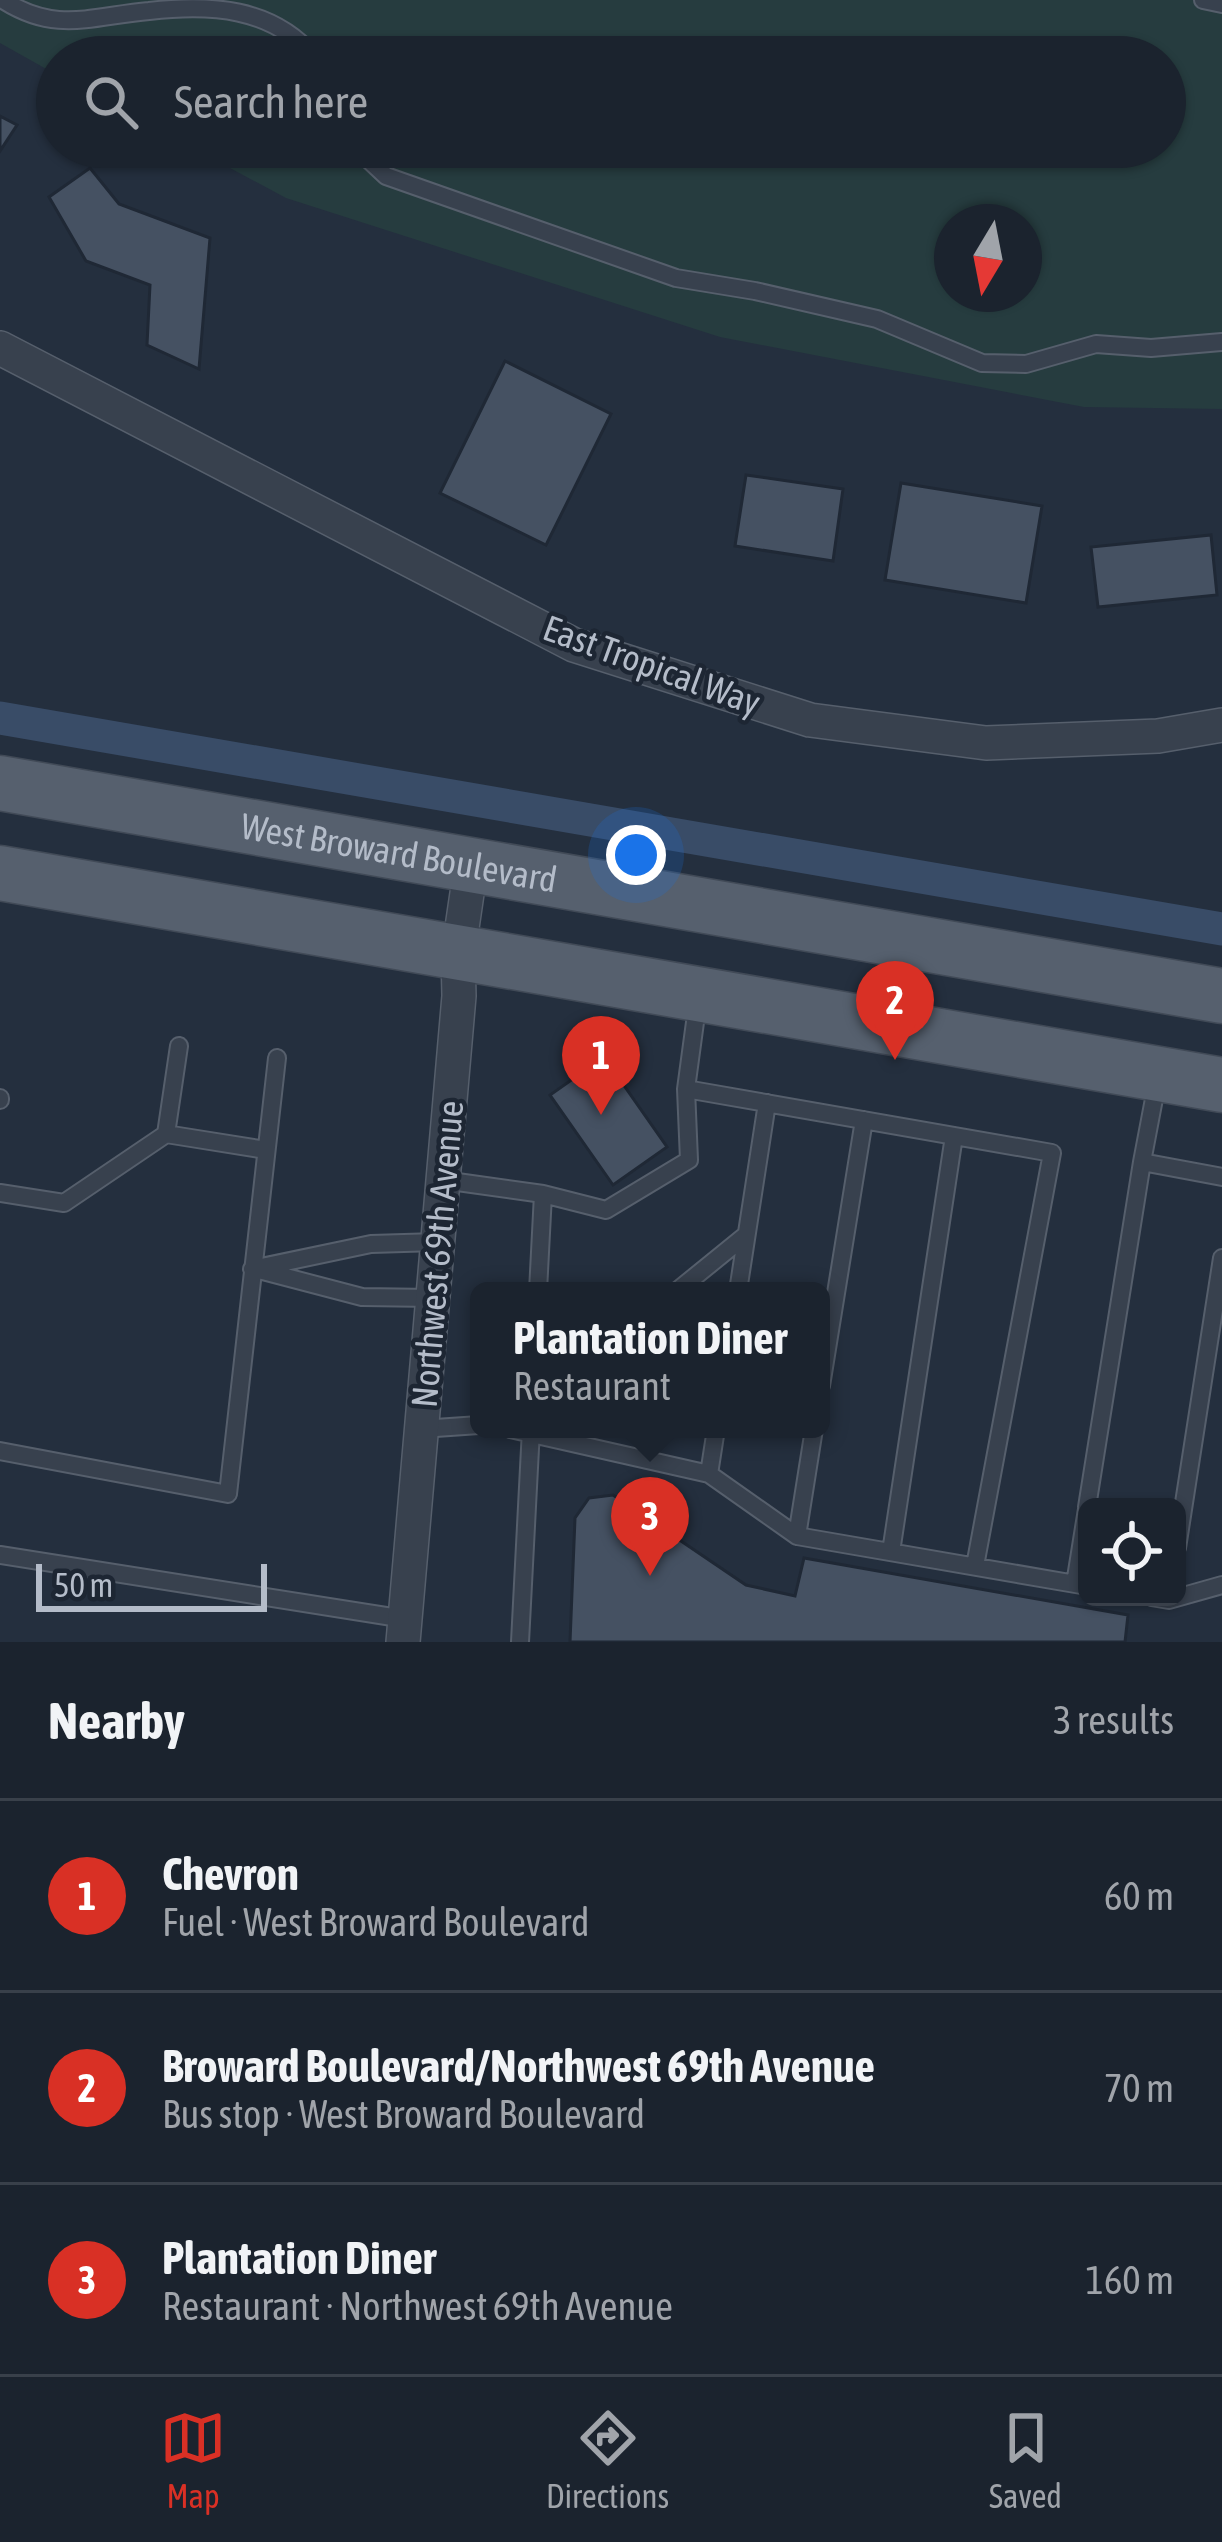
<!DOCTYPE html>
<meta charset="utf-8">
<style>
body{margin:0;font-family:"Asap Condensed",sans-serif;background:#282f3a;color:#f1f3f6}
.controls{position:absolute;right:36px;bottom:36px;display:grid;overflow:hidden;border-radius:18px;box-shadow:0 3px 9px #0004}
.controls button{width:108px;height:108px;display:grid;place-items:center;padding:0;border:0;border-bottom:3px solid #39404a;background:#1b232e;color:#f1f3f6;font:60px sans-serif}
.compass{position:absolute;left:934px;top:204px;width:108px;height:108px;border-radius:50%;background:#1b232e;box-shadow:0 3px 9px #0004;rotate:190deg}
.scale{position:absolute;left:36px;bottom:30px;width:231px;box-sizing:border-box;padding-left:12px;border:6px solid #b4bcc9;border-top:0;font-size:33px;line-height:42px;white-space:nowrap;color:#b4bcc9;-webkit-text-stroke:9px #1d2633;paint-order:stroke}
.you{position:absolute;left:636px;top:855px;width:42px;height:42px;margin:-30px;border:9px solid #fff;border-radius:50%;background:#1a73e8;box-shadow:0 0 0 18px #1a73e833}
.badge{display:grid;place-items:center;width:78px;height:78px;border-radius:50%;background:#d93025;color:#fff;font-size:39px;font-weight:700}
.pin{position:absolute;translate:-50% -99px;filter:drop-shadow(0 3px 6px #0008)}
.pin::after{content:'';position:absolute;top:63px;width:42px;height:36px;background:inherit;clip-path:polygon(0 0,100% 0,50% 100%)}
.popup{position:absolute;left:470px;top:1282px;width:360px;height:156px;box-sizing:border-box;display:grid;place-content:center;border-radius:18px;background:#1b232e;filter:drop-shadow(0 3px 9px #0005);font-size:39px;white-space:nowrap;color:#a0a4aa}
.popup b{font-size:45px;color:#f1f3f6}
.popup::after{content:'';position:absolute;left:50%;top:100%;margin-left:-24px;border:24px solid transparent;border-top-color:#1b232e}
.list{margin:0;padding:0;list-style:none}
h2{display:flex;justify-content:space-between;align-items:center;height:156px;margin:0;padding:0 48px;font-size:51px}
h2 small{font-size:39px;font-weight:400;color:#a0a4aa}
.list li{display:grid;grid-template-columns:78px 1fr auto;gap:36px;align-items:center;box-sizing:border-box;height:192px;padding:0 48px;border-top:3px solid #39404a}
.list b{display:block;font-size:45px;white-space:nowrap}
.list p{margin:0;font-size:39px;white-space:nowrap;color:#a0a4aa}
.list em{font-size:39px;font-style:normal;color:#a0a4aa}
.icon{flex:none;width:66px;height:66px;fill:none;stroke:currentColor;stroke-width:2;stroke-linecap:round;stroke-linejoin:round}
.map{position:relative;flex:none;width:1222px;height:1642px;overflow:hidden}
.search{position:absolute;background:#1b232e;box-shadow:0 3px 9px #0004;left:36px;right:36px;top:36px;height:132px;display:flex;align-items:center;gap:30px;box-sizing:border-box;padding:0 42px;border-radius:66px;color:#a0a4aa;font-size:45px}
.sheet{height:732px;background:#1b232e}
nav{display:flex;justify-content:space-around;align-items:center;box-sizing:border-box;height:168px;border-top:3px solid #39404a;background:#1b232e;font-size:33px;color:#a0a4aa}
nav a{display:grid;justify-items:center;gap:6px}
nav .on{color:#d93025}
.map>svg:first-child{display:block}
.green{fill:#263c3f;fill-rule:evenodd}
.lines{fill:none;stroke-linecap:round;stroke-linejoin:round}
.canal{stroke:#394c67;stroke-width:33}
.building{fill:#455162;stroke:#1f2835;stroke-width:3}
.lane-casing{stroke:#565f6c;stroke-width:20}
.street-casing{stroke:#565f6c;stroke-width:36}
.primary-casing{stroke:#414a57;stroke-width:57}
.lane{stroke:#38414e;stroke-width:16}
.street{stroke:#38414e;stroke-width:33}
.primary{stroke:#56606e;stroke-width:54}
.labels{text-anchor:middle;stroke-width:9;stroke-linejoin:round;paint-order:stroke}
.street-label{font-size:36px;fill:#b4bcc9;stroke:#1d2633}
</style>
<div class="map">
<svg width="1222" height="1642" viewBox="0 0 1222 1642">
<rect width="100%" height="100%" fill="#242f3e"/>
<path class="green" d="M 0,0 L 1222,0 L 1222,409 L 1084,407 L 720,337 L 286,198 L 191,147 L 1165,147 L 1165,57 L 57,57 L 57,75 L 0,43 ZM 952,222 L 1024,222 L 1024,294 L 952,294 Z"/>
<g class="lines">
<path class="canal" d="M 0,718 L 1222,929"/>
</g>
<path class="building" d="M 0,116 L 17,125 L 0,151 Z
M 90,168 L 119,204 L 210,238 L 199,369 L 147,345 L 150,285 L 86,261 L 49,197 Z
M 505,361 L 611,414 L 546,545 L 440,493 Z
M 746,475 L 843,489 L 833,561 L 735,546 Z
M 901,483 L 1042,506 L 1026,603 L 885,580 Z
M 1211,535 L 1217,595 L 1098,607 L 1091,547 Z
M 604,1057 L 667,1147 L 613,1185 L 550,1095 Z
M 613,1495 L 746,1585 L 795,1596 L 804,1558 L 1128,1615 L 1125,1642 L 570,1642 L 575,1518 L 589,1498 Z"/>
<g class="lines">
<defs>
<path id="lane" d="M 3,0 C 56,34 92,16 149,11 C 210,4 272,7 314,57
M 1203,0 L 1222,4
M 355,147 L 386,176 L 676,278 L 755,291 L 877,319 L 982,363 L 1026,364 L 1096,344 L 1151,348 L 1222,342
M 1157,1083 L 1142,1162 L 1222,1177
M 686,1089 L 1052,1153 L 975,1566
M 0,1098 L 0,1100
M 166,1134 L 179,1046
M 443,1180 L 543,1194 L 538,1291
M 0,1193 L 64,1203 L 166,1134 L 266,1150
M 543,1194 L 606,1210 L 689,1160 L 686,1089 L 698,1000
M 252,1269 L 371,1244 L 437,1242
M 259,1270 L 362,1297 L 433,1298
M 677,1291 L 746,1235
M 738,1291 L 767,1103
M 821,1386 L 864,1120
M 421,1429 L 479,1425
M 510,1429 L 709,1474 L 797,1536 L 1087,1586
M 0,1451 L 228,1494 L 277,1058
M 709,1474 L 716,1429
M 1087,1507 L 1142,1162
M 797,1536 L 814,1429
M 1177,1548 L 1222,1258
M 891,1552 L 954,1136
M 0,1555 L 405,1619
M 1075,1584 L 1087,1509
M 1151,1597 L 1169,1600 L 1222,1585
M 520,1642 L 531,1429"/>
<path id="street" d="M 0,348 L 574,645 L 810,720 L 986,743 L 1158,736 L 1222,725
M 403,1642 L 459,996 L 458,955 L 471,866"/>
<g id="primary">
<path id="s1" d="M 0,783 L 1222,996"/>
<path d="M 0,873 L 1222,1085"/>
</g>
</defs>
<use href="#lane" class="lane-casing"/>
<use href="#street" class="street-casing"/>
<use href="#primary" class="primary-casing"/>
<use href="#lane" class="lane"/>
<use href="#street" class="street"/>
<use href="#primary" class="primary"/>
</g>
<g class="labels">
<g class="street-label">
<text transform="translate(652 665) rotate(20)" y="13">East Tropical Way</text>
<text dy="13" stroke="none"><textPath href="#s1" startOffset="405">West Broward Boulevard</textPath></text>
<text transform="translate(437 1254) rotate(-85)" y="13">Northwest 69th Avenue</text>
</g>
</g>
</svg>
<div class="controls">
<button><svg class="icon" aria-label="locate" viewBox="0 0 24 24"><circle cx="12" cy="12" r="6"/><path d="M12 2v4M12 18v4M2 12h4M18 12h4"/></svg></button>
</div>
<svg class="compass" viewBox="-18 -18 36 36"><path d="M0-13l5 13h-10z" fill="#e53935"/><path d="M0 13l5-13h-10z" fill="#a0a4aa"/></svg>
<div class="scale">50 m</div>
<div class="you"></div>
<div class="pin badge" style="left:601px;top:1115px">1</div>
<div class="pin badge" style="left:895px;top:1060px">2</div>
<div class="pin badge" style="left:650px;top:1576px">3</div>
<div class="popup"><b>Plantation Diner</b>Restaurant</div>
<div class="search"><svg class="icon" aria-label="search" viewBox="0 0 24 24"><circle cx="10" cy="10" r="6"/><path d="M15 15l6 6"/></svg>Search here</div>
</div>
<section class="sheet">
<h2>Nearby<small>3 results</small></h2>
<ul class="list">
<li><span class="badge">1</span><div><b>Chevron</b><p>Fuel · West Broward Boulevard</p></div><em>60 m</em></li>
<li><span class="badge">2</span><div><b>Broward Boulevard/Northwest 69th Avenue</b><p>Bus stop · West Broward Boulevard</p></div><em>70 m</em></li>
<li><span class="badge">3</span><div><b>Plantation Diner</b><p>Restaurant · Northwest 69th Avenue</p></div><em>160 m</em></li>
</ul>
</section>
<nav>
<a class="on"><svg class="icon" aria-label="map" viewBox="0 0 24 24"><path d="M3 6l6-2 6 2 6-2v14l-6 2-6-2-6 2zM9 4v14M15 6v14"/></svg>Map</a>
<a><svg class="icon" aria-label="directions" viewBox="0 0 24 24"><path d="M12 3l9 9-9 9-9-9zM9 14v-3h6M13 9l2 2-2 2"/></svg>Directions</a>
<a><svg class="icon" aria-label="saved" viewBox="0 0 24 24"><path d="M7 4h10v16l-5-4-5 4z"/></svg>Saved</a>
</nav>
